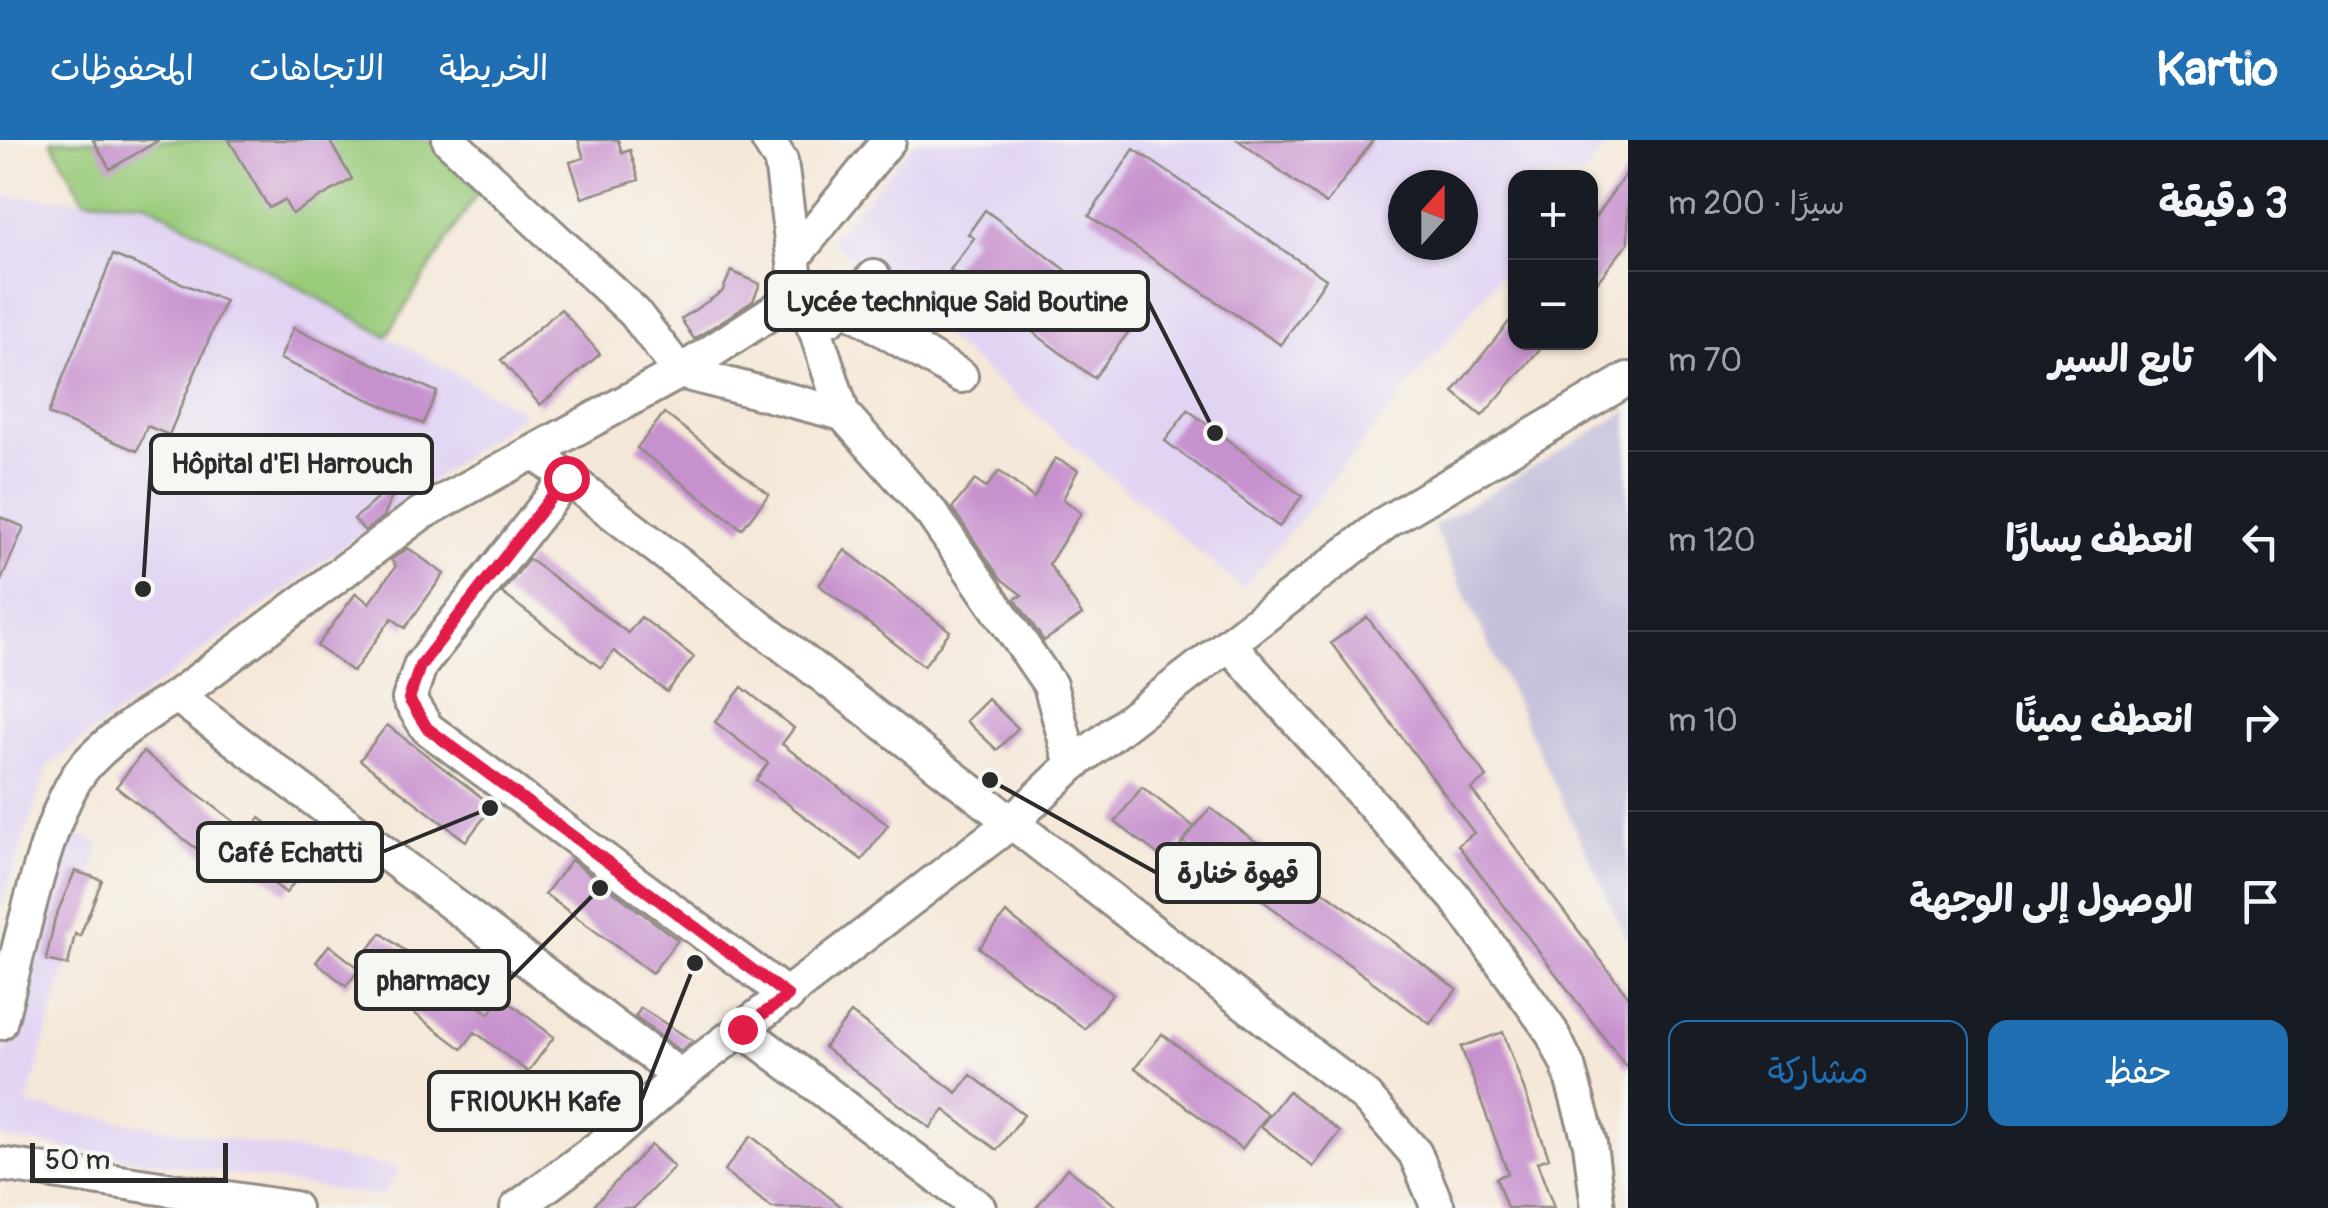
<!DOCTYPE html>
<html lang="ar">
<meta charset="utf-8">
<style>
body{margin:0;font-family:Pangolin,"Playpen Sans Arabic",sans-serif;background:#20242c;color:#f1f3f6;direction:rtl}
.controls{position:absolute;right:30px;top:30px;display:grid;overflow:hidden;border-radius:20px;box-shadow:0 2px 8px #0004}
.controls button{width:90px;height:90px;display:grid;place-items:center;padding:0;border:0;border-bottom:2px solid #363941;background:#171b24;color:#f1f3f6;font:50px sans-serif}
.compass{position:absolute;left:1388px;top:30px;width:90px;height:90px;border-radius:50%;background:#171b24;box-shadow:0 2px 8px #0004;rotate:21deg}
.scale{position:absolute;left:30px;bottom:25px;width:198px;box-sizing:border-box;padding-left:10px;border:5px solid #2b2b2b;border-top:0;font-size:28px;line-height:35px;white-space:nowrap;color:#2b2b2b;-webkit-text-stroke:8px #f6f6f2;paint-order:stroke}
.stop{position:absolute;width:30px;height:30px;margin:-22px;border:8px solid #e11d48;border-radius:50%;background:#fff}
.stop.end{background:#e11d48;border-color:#fff;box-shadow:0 2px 10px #0008}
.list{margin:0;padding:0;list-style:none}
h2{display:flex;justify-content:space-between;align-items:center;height:130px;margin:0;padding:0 40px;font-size:42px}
h2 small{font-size:32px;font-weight:400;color:#9ea1a6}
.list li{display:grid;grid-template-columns:65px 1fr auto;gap:30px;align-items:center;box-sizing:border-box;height:180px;padding:0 40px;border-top:2px solid #363941}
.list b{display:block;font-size:38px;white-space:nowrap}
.list em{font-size:32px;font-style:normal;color:#9ea1a6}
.actions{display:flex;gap:20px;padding:30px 40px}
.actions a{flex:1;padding:22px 0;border:2px solid #1f6fb2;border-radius:20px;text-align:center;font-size:35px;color:#1f6fb2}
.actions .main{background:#1f6fb2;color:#fff}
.icon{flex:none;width:55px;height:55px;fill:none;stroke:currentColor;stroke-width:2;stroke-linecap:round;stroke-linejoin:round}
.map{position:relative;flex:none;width:1628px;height:1068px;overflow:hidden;direction:ltr}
header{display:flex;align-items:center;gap:60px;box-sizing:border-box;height:140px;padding:0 50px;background:#1f6fb2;color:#fff}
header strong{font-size:48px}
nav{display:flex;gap:55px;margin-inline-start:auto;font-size:35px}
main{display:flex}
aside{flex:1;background:#171b24}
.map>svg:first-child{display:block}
.built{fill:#e1d4f3;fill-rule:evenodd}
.industrial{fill:#c5c0da}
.green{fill:#9acb7a;stroke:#627b52;stroke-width:2.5}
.building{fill:#c791ce}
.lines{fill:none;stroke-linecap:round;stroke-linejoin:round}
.minor-casing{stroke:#908a82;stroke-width:38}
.minor{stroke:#fff;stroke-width:32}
.route{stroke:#e11d48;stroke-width:12}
.leader{fill:none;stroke:#2b2b2b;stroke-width:4}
.callout-dot{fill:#2b2b2b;stroke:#f6f6f2;stroke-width:4}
.callout{fill:#f6f6f2;stroke:#2b2b2b;stroke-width:4}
.callout-label{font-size:28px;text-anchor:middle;font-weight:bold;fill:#2b2b2b}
</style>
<header>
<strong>Kartio</strong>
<nav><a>الخريطة</a><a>الاتجاهات</a><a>المحفوظات</a></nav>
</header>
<main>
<aside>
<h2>3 دقيقة<small>سيرًا · 200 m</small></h2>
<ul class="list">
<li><svg class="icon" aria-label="ahead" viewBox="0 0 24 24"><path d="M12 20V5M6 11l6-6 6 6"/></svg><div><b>تابع السير</b></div><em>70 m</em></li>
<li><svg class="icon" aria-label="left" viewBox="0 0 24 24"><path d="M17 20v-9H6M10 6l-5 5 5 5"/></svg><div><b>انعطف يسارًا</b></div><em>120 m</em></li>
<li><svg class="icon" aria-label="right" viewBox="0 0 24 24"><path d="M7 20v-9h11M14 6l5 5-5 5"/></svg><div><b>انعطف يمينًا</b></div><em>10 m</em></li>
<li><svg class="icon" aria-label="arrive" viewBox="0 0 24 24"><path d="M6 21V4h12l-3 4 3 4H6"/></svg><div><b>الوصول إلى الوجهة</b></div></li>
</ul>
<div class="actions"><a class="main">حفظ</a><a>مشاركة</a></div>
</aside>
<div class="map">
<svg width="1628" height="1068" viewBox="0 0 1628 1068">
<rect width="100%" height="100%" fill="#f6f6f2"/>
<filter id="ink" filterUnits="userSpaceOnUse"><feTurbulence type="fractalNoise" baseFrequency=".01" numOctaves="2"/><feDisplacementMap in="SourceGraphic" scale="20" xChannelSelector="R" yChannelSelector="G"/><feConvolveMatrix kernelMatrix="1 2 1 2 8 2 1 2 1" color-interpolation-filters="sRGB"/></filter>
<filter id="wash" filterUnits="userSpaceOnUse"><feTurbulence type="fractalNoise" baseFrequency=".0048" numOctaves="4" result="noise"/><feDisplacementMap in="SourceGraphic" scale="40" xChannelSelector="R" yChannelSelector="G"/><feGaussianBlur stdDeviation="2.25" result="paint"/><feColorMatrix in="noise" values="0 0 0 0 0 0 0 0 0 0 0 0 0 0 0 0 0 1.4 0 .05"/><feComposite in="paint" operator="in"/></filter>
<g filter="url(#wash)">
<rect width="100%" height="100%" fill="#f5e8d8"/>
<path class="built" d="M 916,0 L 1612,0 L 1582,37 L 1516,38 L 1515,118 L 1243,449 L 831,101 ZM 1403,45 L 1463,45 L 1463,105 L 1403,105 Z
M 0,56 L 145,62 L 524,272 L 48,626 L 0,772 Z
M 65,691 L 101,703 L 27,965 L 400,1028 L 382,1057 L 0,998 L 0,929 Z"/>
<path class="industrial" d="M 1628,271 L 1628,801 L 1433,386 Z"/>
<path class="green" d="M 51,0 L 431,0 L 478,52 L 387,196 L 145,62 L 84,59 Z"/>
<g id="blocks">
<path class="building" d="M 93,0 L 159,0 L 110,29 Z
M 229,0 L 329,0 L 352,39 L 292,74 L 284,60 L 269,68 Z
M 578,0 L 618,0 L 622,13 L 630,10 L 639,40 L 582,58 L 570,22 L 584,18 Z
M 1238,0 L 1373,0 L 1326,64 Z
M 1134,9 L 1326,139 L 1281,205 L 1089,76 Z
M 1628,31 L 1628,103 L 1590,151 L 1590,84 Z
M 985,70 L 1136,182 L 1094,238 L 950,130 L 974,98 L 968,94 Z
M 113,115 L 225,161 L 169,295 L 147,286 L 137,311 L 48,274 Z
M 731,131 L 760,144 L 753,161 L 694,199 L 681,179 L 722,152 Z
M 561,169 L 600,214 L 540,265 L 501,220 Z
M 1516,173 L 1516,202 L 1546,202 L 1482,276 L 1453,252 Z
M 293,188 L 437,252 L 423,284 L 280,219 Z
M 1188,270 L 1302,356 L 1279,387 L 1165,301 Z
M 664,273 L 769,354 L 742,389 L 637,308 Z
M 1055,318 L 1078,330 L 1063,359 L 1081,373 L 1049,424 L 1082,475 L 1044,501 L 1015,459 L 1022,455 L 1000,438 L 952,368 L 975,340 L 986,348 L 999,331 L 1034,358 Z
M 399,339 L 384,376 L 365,391 L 354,379 Z
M 0,377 L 24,387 L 0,443 Z
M 408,408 L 444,434 L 405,488 L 392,478 L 353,532 L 317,506 L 356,453 L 369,463 L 396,426 L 391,420 Z
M 845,410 L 950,491 L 924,526 L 819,445 Z
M 529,419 L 628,493 L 641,477 L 694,517 L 667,552 L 614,511 L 601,528 L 502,453 Z
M 1367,477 L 1487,637 L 1471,649 L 1628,856 L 1628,929 L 1458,705 L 1474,693 L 1331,503 Z
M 742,547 L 794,588 L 782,604 L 888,685 L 862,720 L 756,640 L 768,623 L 715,582 Z
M 988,559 L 1018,588 L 997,610 L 966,581 Z
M 387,585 L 493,666 L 466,701 L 360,620 Z
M 143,612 L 249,693 L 260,678 L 313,718 L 286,753 L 235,714 L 223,729 L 116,647 Z
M 1142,647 L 1194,687 L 1168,722 L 1115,682 Z
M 1210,668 L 1457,849 L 1430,884 L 1183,702 Z
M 571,720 L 678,800 L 652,833 L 545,754 Z
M 75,731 L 102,740 L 80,796 L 75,794 L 68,825 L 46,820 L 55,778 Z
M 1006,773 L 1112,854 L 1085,889 L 979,808 Z
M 381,793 L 489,874 L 502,857 L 554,897 L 528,932 L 475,892 L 462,909 L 358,831 L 346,846 L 316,822 L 329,805 L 356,826 Z
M 641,868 L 693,901 L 680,911 L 635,877 Z
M 851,873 L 957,953 L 971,935 L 1024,975 L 997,1010 L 944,970 L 930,988 L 824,907 Z
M 1503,892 L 1549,1018 L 1537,1022 L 1554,1068 L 1507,1068 L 1496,1038 L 1508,1033 L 1461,907 Z
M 1162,894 L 1268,974 L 1242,1009 L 1135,928 Z
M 1288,951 L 1340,992 L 1313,1027 L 1261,986 Z
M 751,996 L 804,1037 L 843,1068 L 772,1068 L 724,1031 Z
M 651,1005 L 674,1027 L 634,1068 L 591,1068 Z
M 1067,1028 L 1119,1068 L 1036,1068 Z"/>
</g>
</g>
<g filter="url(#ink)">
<use href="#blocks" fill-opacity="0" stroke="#908a82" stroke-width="2.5"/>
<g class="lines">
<defs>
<path id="minor" d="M 449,0 L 634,172 L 680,232 L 843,274
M 768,0 L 781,21 L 798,155 L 816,192 L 843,274 L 932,374 L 1050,545 L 1072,625
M 794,117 L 889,0
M 844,167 L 961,236
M 830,179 L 874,137
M 534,312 L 1366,957 L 1415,1013 L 1438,1068
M 567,338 L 420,526 L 409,559 L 427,588 L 788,856
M 1229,504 L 1454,756 L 1551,891 L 1568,926 L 1590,1004 L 1598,1068
M 177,556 L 680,936
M 0,883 C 17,821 46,671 85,626 C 111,597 144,575 177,556 L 420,374 L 680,232 L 798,155
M 742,889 L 979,1068
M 0,1024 L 294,1068
M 517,1068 L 603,1004 L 680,936 L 1012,682 L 1072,625 L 1388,381 L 1628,239"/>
</defs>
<use href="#minor" class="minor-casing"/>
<use href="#minor" class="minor"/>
</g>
</g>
<g class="lines" filter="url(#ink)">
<path class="route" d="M 566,338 L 420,526 L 409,559 L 427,588 L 788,856 L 742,889"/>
</g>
<path class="leader" d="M1215 293L1148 161M143 449L151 324M490 668L382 712M990 640L1157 733M600 748L509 840M695 823L641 961"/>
<g class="callout-dot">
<circle cx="1215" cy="293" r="10"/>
<circle cx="143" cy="449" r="10"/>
<circle cx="490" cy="668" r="10"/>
<circle cx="990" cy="640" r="10"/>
<circle cx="600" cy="748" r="10"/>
<circle cx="695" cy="823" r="10"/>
</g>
<g class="callout">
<rect x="766" y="132" width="382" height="58" rx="10"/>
<rect x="151" y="295" width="281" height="58" rx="10"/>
<rect x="198" y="683" width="184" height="58" rx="10"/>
<rect x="1157" y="704" width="162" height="58" rx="10"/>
<rect x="356" y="811" width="153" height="58" rx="10"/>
<rect x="429" y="932" width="212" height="58" rx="10"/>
</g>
<g class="callout-label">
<text x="957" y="171">Lycée technique Said Boutine</text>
<text x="292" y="333">Hôpital d'El Harrouch</text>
<text x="290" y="722">Café Echatti</text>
<text x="1238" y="743">قهوة خنارة</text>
<text x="433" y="850">pharmacy</text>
<text x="535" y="971">FRIOUKH Kafe</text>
</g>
</svg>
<div class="controls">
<button>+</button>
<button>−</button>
</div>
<svg class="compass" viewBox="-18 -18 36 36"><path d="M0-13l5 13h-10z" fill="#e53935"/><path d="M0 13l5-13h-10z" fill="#9ea1a6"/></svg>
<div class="scale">50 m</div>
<div class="stop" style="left:566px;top:338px"></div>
<div class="stop end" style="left:742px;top:889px"></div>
</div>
</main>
